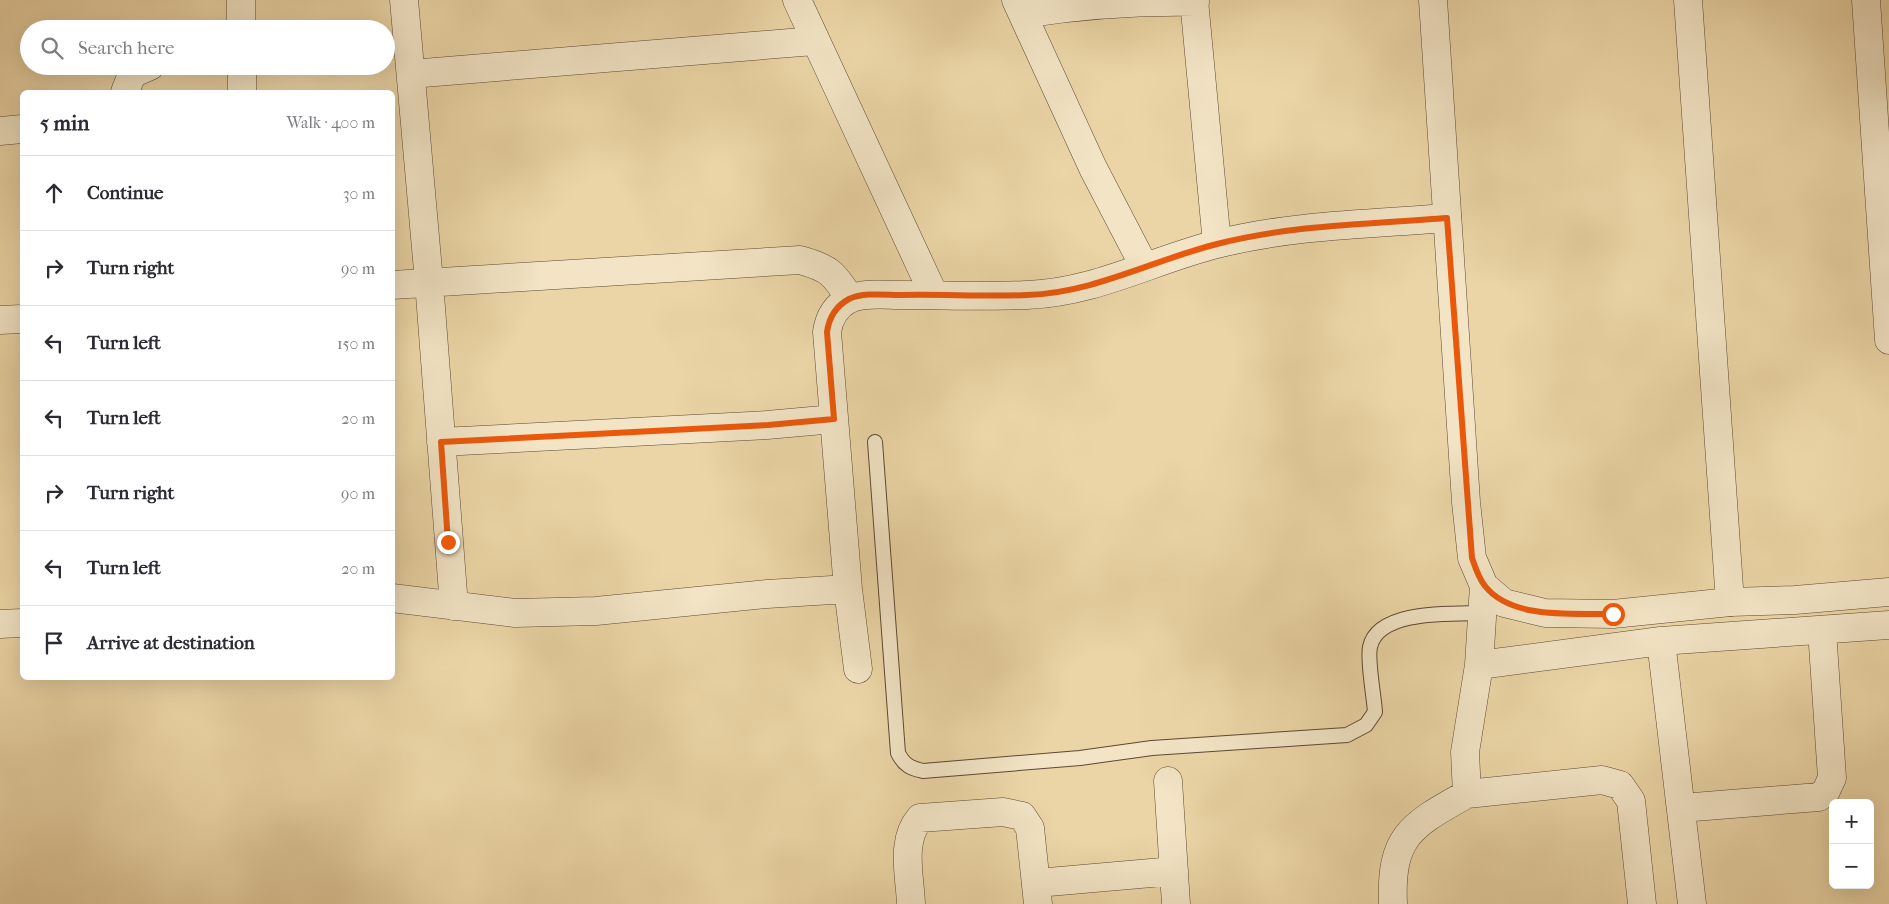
<!DOCTYPE html>
<meta charset="utf-8">
<style>
body{margin:0;font-family:"IM FELL French Canon",serif;background:#f2f2f3;color:#2b2b33}
.controls{position:absolute;right:15px;bottom:15px;display:grid;overflow:hidden;border-radius:8px;box-shadow:0 5px 20px #0002}
.controls button{width:45px;height:45px;display:grid;place-items:center;padding:0;border:0;border-bottom:1px solid #e1e1e2;background:#fff;color:#2b2b33;font:25px sans-serif}
.stop{position:absolute;width:15px;height:15px;margin:-11px;border:4px solid #ea580c;border-radius:50%;background:#fff}
.stop.end{background:#ea580c;border-color:#fff;box-shadow:0 1px 5px #0008}
.list{margin:0;padding:0;list-style:none}
h2{display:flex;justify-content:space-between;align-items:center;height:65px;margin:0;padding:0 20px;font-size:21px}
h2 small{font-size:16px;font-weight:400;color:#7c7c81}
.list li{display:grid;grid-template-columns:32px 1fr auto;gap:15px;align-items:center;box-sizing:border-box;height:75px;padding:0 20px;border-top:1px solid #e1e1e2}
.list b{display:block;font-size:19px;white-space:nowrap}
.list em{font-size:16px;font-style:normal;color:#7c7c81}
.icon{flex:none;width:28px;height:28px;fill:none;stroke:currentColor;stroke-width:2;stroke-linecap:round;stroke-linejoin:round}
.map{position:relative;flex:none;width:1889px;height:904px;overflow:hidden}
.search{position:absolute;background:#fff;box-shadow:0 5px 20px #0002;left:20px;top:20px;width:375px;height:55px;display:flex;align-items:center;gap:12px;box-sizing:border-box;padding:0 18px;border-radius:28px;color:#7c7c81;font-size:19px}
.panel{position:absolute;background:#fff;box-shadow:0 5px 20px #0002;left:20px;top:90px;width:375px;height:590px;border-radius:8px}
.map>svg:first-child{display:block}
.lines{fill:none;stroke-linecap:round;stroke-linejoin:round}
.service-casing{stroke:#5c4833;stroke-width:16}
.minor-casing{stroke:#5c4833;stroke-width:29}
.tertiary-casing{stroke:#5c4833;stroke-width:29}
.service{stroke:#f2e4c5;stroke-width:14}
.minor{stroke:#f2e4c5;stroke-width:28}
.tertiary{stroke:#f2e4c5;stroke-width:28}
.route{stroke:#ea580c;stroke-width:6}
</style>
<div class="map">
<svg width="1889" height="904" viewBox="0 0 1889 904">
<rect width="100%" height="100%" fill="#ebd5a6"/>
<filter id="stains"><feTurbulence type="fractalNoise" baseFrequency=".004" numOctaves="4"/><feColorMatrix values="0 0 0 0 .2 0 0 0 0 .09 0 0 0 0 .02 0 0 0 .5 -.17"/></filter>
<radialGradient id="worn" r=".72"><stop offset=".6" stop-color="#630" stop-opacity="0"/><stop offset="1" stop-color="#630" stop-opacity=".3"/></radialGradient>
<g class="lines">
<defs>
<path id="service" d="M 875,442 L 898,753 C 904,765 910,768 923,771 L 1080,758 L 1152,748 L 1347,735 L 1366,725 L 1375,712 C 1374,696 1367,660 1370,647 C 1378,609 1453,614 1483,613"/>
<path id="minor" d="M 241,0 L 241,29
M 404,0 L 429,282 L 454,606
M 797,0 L 934,295
M 1016,0 L 1093,168 L 1144,266
M 1194,0 L 1217,244
M 1688,0 L 1730,602
M 1866,0 L 1889,340
M 1023,14 C 1080,5 1137,1 1195,2
M 242,66 L 242,92
M 411,74 L 814,41
M 125,92 L 132,74 L 150,66
M 0,131 L 22,129
M 392,285 L 800,260 C 829,268 834,273 850,299
M 0,320 L 22,319
M 441,442 L 767,425 L 834,419
M 392,598 L 515,613 L 596,611 L 767,594 L 848,589
M 0,624 L 22,623
M 1661,641 L 1692,904
M 1479,665 L 1661,641 L 1889,625
M 858,669 L 848,589 L 827,332 C 829,318 836,306 849,299 C 864,292 886,295 902,295 C 944,295 986,297 1027,295 C 1094,293 1153,260 1217,244 C 1291,225 1370,224 1447,218
M 1168,781 L 1176,904
M 1467,794 L 1602,780 L 1620,785 L 1631,801 L 1642,904
M 1681,808 L 1819,797 L 1826,791 L 1832,778 L 1822,630
M 1037,883 L 1174,871
M 911,904 C 910,876 900,841 920,818 L 1003,812 L 1022,816 L 1030,828 L 1038,904
M 1393,904 C 1390,835 1412,825 1467,794 L 1465,752 L 1479,665 L 1484,586"/>
<path id="tertiary" d="M 1433,0 L 1466,502 L 1472,558 L 1484,586 L 1504,603 L 1545,613 L 1613,614 L 1730,602 L 1795,600 L 1889,592"/>
</defs>
<use href="#service" class="service-casing"/>
<use href="#minor" class="minor-casing"/>
<use href="#tertiary" class="tertiary-casing"/>
<use href="#service" class="service"/>
<use href="#minor" class="minor"/>
<use href="#tertiary" class="tertiary"/>
</g>
<g class="lines">
<path class="route" d="M 448,542 L 441,442 L 768,425 L 834,419 L 827,332 C 829,318 836,306 849,299 C 864,292 886,295 902,295 C 944,294 986,297 1027,295 C 1094,293 1153,260 1217,244 C 1291,225 1370,224 1447,218 L 1472,558 C 1475,567 1479,579 1485,586 C 1512,620 1574,613 1613,614"/>
</g>
<rect width="100%" height="100%" filter="url(#stains)"/>
<rect width="100%" height="100%" fill="url(#worn)"/>
</svg>
<div class="controls">
<button>+</button>
<button>−</button>
</div>
<div class="stop" style="left:1613px;top:614px"></div>
<div class="stop end" style="left:448px;top:542px"></div>
<div class="search"><svg class="icon" aria-label="search" viewBox="0 0 24 24"><circle cx="10" cy="10" r="6"/><path d="M15 15l6 6"/></svg>Search here</div>
<section class="panel">
<h2>5 min<small>Walk · 400 m</small></h2>
<ul class="list">
<li><svg class="icon" aria-label="ahead" viewBox="0 0 24 24"><path d="M12 20V5M6 11l6-6 6 6"/></svg><div><b>Continue</b></div><em>30 m</em></li>
<li><svg class="icon" aria-label="right" viewBox="0 0 24 24"><path d="M7 20v-9h11M14 6l5 5-5 5"/></svg><div><b>Turn right</b></div><em>90 m</em></li>
<li><svg class="icon" aria-label="left" viewBox="0 0 24 24"><path d="M17 20v-9H6M10 6l-5 5 5 5"/></svg><div><b>Turn left</b></div><em>150 m</em></li>
<li><svg class="icon" aria-label="left" viewBox="0 0 24 24"><path d="M17 20v-9H6M10 6l-5 5 5 5"/></svg><div><b>Turn left</b></div><em>20 m</em></li>
<li><svg class="icon" aria-label="right" viewBox="0 0 24 24"><path d="M7 20v-9h11M14 6l5 5-5 5"/></svg><div><b>Turn right</b></div><em>90 m</em></li>
<li><svg class="icon" aria-label="left" viewBox="0 0 24 24"><path d="M17 20v-9H6M10 6l-5 5 5 5"/></svg><div><b>Turn left</b></div><em>20 m</em></li>
<li><svg class="icon" aria-label="arrive" viewBox="0 0 24 24"><path d="M6 21V4h12l-3 4 3 4H6"/></svg><div><b>Arrive at destination</b></div></li>
</ul>
</section>
</div>
